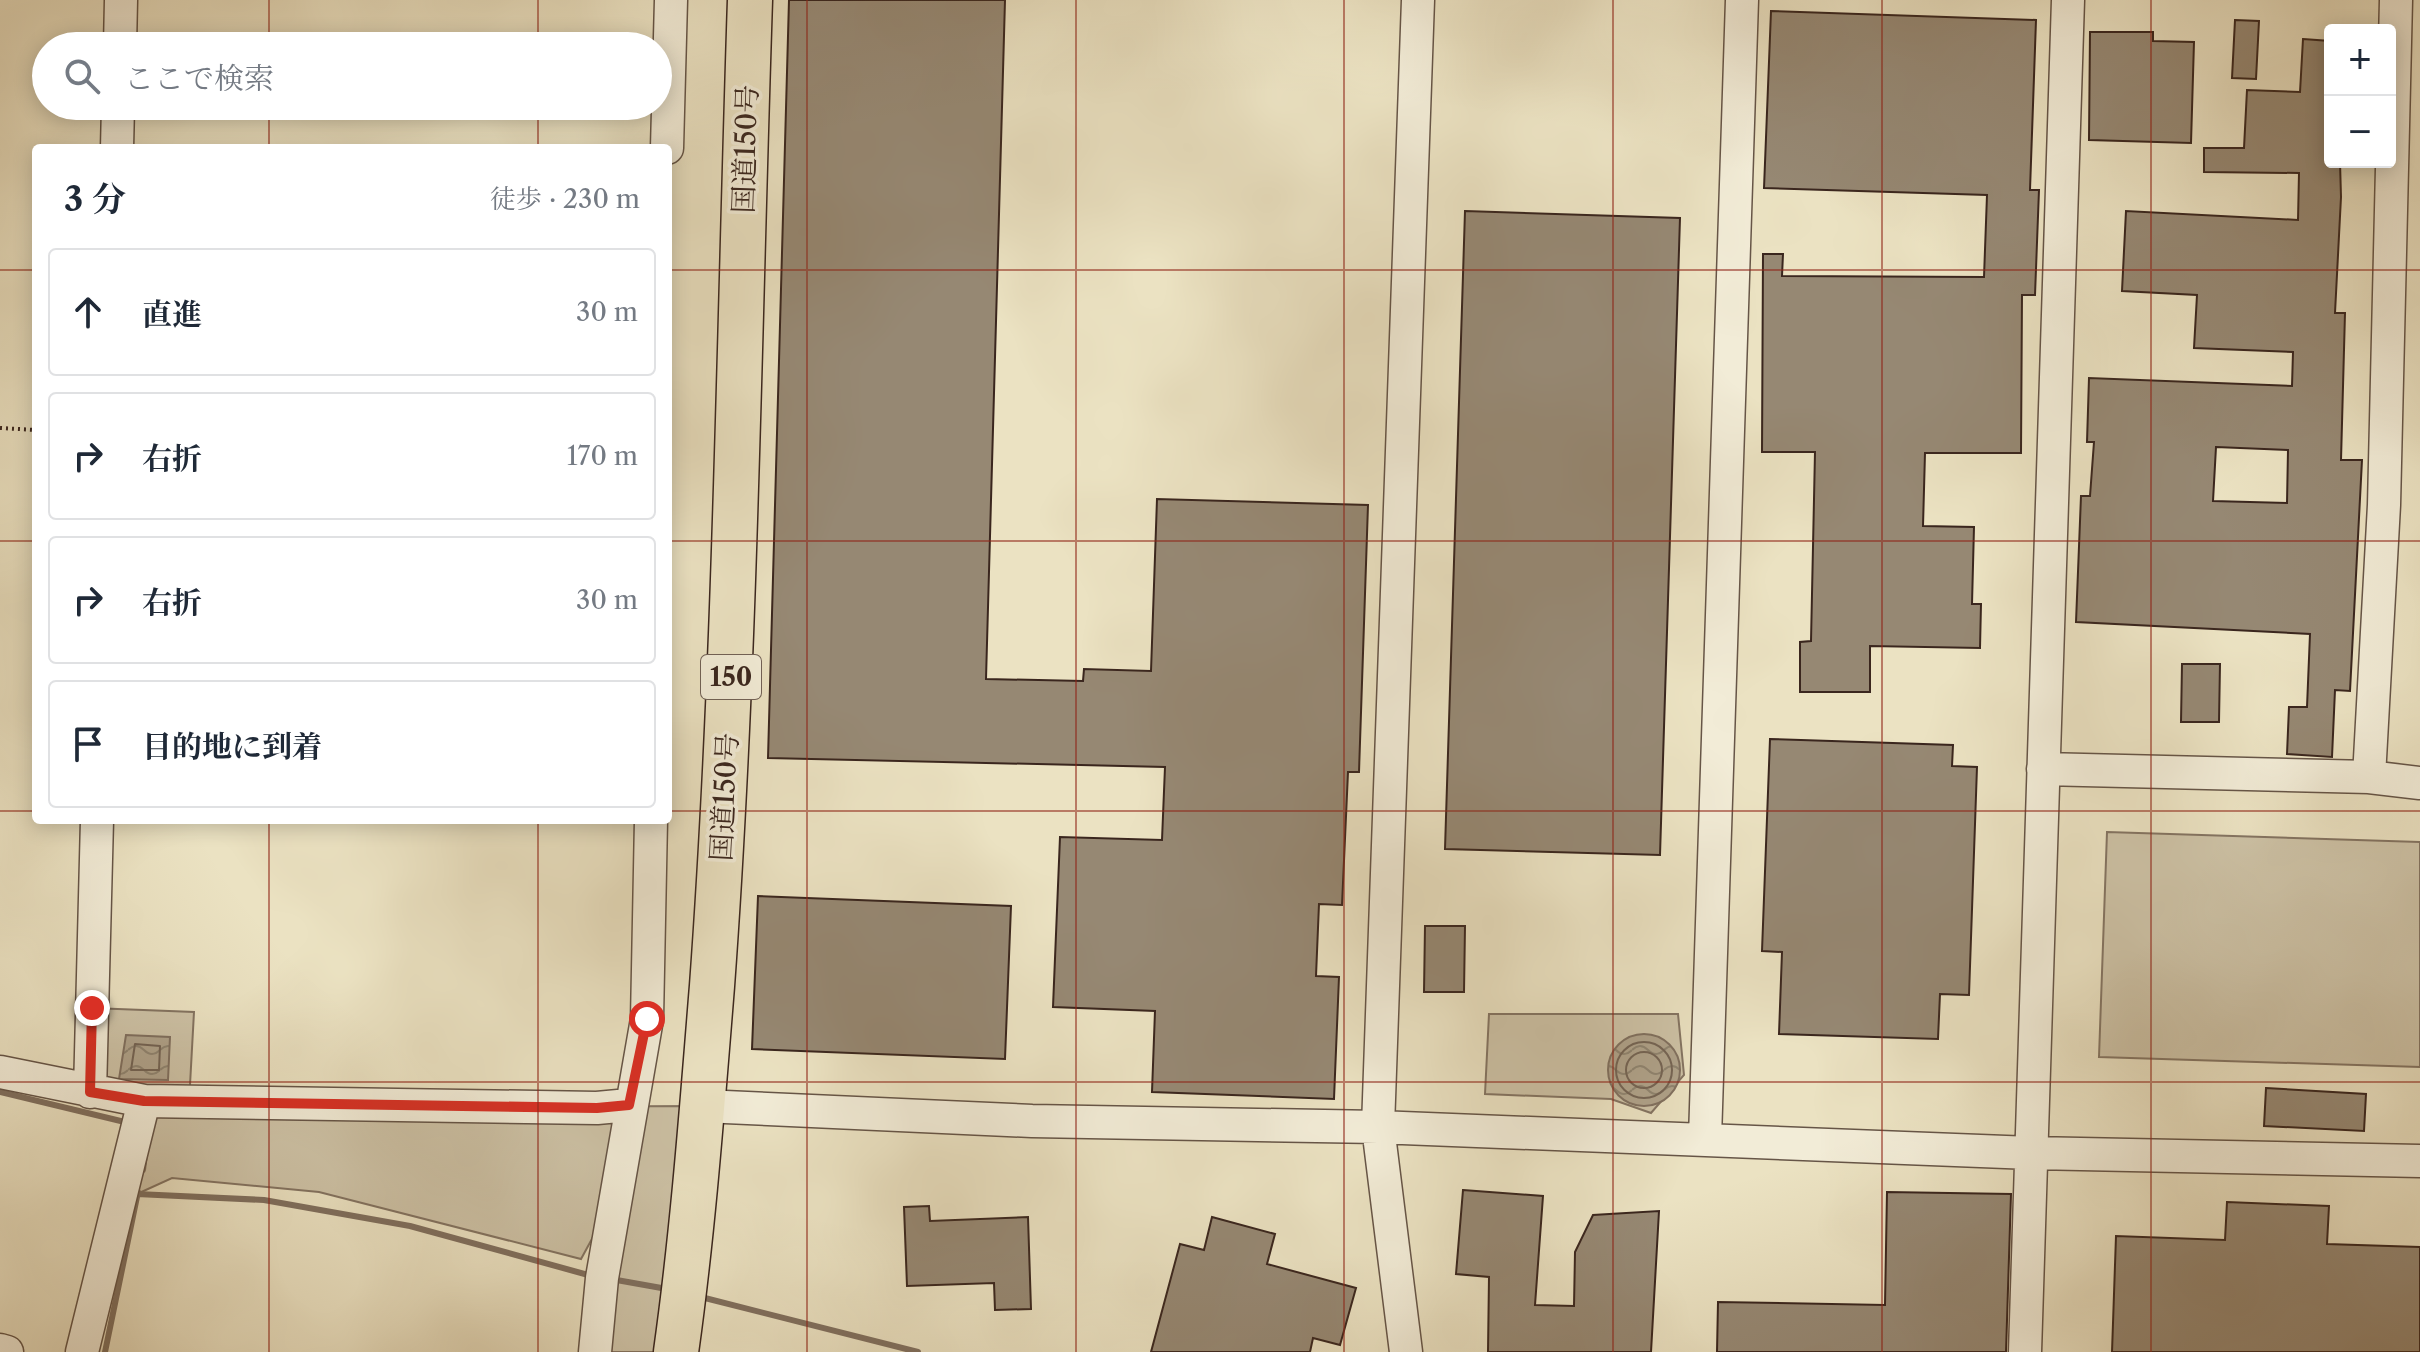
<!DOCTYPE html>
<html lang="ja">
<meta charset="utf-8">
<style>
body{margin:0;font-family:"Libre Caslon Text","Noto Serif JP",serif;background:#f2f2f3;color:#1f2937}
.controls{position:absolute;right:24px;top:24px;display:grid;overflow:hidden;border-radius:8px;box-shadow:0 4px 20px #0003}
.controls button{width:72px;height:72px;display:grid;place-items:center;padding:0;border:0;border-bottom:2px solid #e0e1e3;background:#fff;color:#1f2937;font:40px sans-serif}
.stop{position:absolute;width:24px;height:24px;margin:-18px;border:6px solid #d93025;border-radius:50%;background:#fff}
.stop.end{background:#d93025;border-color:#fff;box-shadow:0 2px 8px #0008}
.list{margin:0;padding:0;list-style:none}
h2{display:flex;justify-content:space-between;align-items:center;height:104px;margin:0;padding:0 32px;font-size:34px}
h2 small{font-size:26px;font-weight:400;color:#747a83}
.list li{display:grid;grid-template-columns:52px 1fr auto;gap:24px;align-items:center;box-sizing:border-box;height:128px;margin:0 16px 16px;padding:0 16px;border:2px solid #e0e1e3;border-radius:8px}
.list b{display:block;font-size:30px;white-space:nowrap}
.list em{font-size:26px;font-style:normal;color:#747a83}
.icon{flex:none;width:44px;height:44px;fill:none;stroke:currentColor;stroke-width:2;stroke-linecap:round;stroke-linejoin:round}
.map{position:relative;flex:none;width:2420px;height:1352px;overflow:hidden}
.search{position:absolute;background:#fff;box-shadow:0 4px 20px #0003;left:32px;top:32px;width:640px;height:88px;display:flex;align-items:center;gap:20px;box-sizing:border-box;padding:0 28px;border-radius:44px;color:#747a83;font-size:30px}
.panel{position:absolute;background:#fff;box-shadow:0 4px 20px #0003;left:32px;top:144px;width:640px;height:680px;border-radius:8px}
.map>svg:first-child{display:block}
.green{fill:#cdc2a6;stroke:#847462;stroke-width:2}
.water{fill:url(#water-waves);stroke:#80705f;stroke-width:2}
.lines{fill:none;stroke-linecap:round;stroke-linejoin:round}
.shore{stroke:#746454;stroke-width:2}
.stream{stroke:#80705f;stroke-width:6}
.building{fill:#968873;stroke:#3a261e;stroke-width:2;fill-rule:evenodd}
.minor-casing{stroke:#665547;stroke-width:35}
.highway-casing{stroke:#3a261e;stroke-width:47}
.path{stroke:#3a261e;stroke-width:4;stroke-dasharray:2 4;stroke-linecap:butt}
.minor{stroke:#f2ecd7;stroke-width:32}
.highway{stroke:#ebe2c2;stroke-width:44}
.route{stroke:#d93025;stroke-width:10}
.grid{fill:none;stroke:#8f2418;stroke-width:2;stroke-opacity:0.55}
.labels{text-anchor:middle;stroke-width:7;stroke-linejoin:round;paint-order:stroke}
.shield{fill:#f2ecd7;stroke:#716156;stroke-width:2}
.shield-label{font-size:26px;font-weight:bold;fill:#3a261e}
.street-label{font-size:28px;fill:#3a261e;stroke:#f2ecd7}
</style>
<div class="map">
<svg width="2420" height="1352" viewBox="0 0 2420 1352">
<defs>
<pattern id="water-waves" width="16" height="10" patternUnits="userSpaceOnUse" patternTransform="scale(2)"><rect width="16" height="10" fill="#afa28a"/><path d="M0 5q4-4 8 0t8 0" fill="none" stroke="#8f8470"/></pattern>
</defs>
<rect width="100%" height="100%" fill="#ebe2c2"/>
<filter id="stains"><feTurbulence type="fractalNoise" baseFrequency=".0025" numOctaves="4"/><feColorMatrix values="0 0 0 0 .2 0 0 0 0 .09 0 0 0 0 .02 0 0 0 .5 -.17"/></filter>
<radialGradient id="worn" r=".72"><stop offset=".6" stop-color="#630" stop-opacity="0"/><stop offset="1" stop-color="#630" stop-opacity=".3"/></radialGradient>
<path class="green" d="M 2107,832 L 2420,842 L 2420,1067 L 2099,1057 Z
M 92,1008 L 194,1012 L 189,1103 L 90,1092 Z
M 1489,1014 L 1678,1014 L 1684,1075 L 1651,1113 L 1611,1099 L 1485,1094 Z
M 703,1106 L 660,1352 L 588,1352 L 593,1237 L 581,1259 L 319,1192 L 172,1178 L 137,1194 L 150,1108 Z"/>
<path class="water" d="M1608 1070a36 36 0 1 1 72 0a36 36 0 1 1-72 0Z
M 126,1035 L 170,1037 L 168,1080 L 119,1079 Z"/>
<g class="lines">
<path class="shore" d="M1616 1070a28 28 0 1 1 56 0a28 28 0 1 1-56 0Z
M 135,1044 L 160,1046 L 159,1070 L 131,1070 Z
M1626 1070a18 18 0 1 1 36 0a18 18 0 1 1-36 0Z"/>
<path class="stream" d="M 0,1092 L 129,1123
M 143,1170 L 146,1146
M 137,1194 L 264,1200 L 410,1226 L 592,1276
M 611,1279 L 667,1289
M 697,1296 L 918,1352
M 105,1352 L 138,1192"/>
</g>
<path class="building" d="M 789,0 L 1005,0 L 986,679 L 1083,681 L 1084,669 L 1151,671 L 1157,499 L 1368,505 L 1359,772 L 1348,772 L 1342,905 L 1319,904 L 1316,976 L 1339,977 L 1334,1099 L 1152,1092 L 1155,1011 L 1053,1007 L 1060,837 L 1162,840 L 1165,767 L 768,758 Z
M 1771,11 L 2036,20 L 2030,190 L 2039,190 L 2035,295 L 2022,295 L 2021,453 L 1925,453 L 1923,526 L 1974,527 L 1972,604 L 1981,604 L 1980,648 L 1870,646 L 1870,692 L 1800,692 L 1800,642 L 1811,641 L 1815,452 L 1762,452 L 1763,254 L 1783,254 L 1782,276 L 1984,277 L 1987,195 L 1764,188 Z
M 2235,20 L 2259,21 L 2256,79 L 2232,78 Z
M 2090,32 L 2153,32 L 2153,41 L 2194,42 L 2191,143 L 2089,140 Z
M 2303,39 L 2330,41 L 2330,162 L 2340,162 L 2341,197 L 2335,313 L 2345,313 L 2341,460 L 2362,460 L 2350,691 L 2335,690 L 2332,757 L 2287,754 L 2289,707 L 2307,707 L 2310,634 L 2076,622 L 2081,496 L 2090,496 L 2094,442 L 2087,442 L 2089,378 L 2292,386 L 2293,352 L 2194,348 L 2197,295 L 2122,291 L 2126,211 L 2298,220 L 2299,173 L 2204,172 L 2204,148 L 2244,148 L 2247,90 L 2300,92 ZM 2216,447 L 2288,450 L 2287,503 L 2213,501 Z
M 1465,211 L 1680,218 L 1660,855 L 1445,849 Z
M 2182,664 L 2220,664 L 2219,722 L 2181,722 Z
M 1770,739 L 1953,745 L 1952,766 L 1977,767 L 1969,995 L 1940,994 L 1938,1039 L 1779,1034 L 1782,952 L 1762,951 Z
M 758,896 L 1011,906 L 1005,1059 L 752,1049 Z
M 1425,926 L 1465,926 L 1464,992 L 1424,992 Z
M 2266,1088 L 2366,1094 L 2364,1131 L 2264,1126 Z
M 1463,1190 L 1543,1196 L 1535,1305 L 1574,1306 L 1575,1252 L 1593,1215 L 1659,1211 L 1651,1352 L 1488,1352 L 1489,1277 L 1456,1274 Z
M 1887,1192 L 2011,1194 L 2006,1352 L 1717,1352 L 1718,1302 L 1885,1305 Z
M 2227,1202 L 2329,1206 L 2327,1244 L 2420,1247 L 2420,1352 L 2112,1352 L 2116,1236 L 2225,1240 Z
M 929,1206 L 930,1221 L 1028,1217 L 1031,1309 L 995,1310 L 994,1283 L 907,1286 L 904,1207 Z
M 1212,1217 L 1275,1234 L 1267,1264 L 1356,1288 L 1340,1345 L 1313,1338 L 1310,1352 L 1151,1352 L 1180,1244 L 1204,1250 Z"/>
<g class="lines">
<defs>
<path id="minor" d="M 120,46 L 121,0
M 117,148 L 118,106
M 667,148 L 671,0
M 2043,769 L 2369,777 L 2420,783
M 2369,777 L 2384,505 L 2396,0
M 0,1072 L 144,1101 L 82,1352
M 90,1092 L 97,820
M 144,1101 L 597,1108 L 629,1105
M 703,1106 L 1032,1121 L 1378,1127 L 2031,1153 L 2420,1161
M 1705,1138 L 1742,0
M 0,1350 L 7,1352
M 595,1352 L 602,1278 L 647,1019 L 651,820
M 1406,1352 L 1378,1127 L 1418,0
M 2025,1352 L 2068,0"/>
<path id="highway" d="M 676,1352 C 693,1231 702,1109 712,986 C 736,658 739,329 750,0"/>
</defs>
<use href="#minor" class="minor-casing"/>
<use href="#highway" class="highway-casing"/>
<path class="path" d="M 0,428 L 36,430"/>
<use href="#minor" class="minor"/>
<use href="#highway" class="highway"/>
</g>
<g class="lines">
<path class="route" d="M 92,1008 L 90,1092 L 144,1101 L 597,1108 L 629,1105 L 647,1019"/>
</g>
<path class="grid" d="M 269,0 L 269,46M 538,0 L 538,46M 807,0 L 807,1352M 1076,0 L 1076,1352M 1344,0 L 1344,1352M 1613,0 L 1613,1352M 1882,0 L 1882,1352M 2151,0 L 2151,1352M 269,106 L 269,148M 538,106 L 538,148M 0,270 L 36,270M 668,270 L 2420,270M 0,541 L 36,541M 668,541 L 2420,541M 0,811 L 36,811M 668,811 L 2420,811M 269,820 L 269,1352M 538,820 L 538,1352M 0,1082 L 2420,1082"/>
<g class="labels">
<rect class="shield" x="701" y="655" width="60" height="44" rx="6"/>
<g class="shield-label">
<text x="731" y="686">150</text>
</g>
<g class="street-label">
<text transform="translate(745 149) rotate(-88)" y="10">国道150号</text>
<text transform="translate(724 797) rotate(-87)" y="10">国道150号</text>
</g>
</g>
<rect width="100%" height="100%" filter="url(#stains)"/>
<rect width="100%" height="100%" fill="url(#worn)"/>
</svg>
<div class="controls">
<button>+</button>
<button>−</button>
</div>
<div class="stop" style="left:647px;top:1019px"></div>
<div class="stop end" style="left:92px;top:1008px"></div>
<div class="search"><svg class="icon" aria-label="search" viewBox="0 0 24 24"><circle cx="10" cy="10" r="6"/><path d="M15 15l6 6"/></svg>ここで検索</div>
<section class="panel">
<h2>3 分<small>徒歩 · 230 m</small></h2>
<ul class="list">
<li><svg class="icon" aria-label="ahead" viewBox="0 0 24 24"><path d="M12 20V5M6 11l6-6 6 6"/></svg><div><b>直進</b></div><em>30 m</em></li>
<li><svg class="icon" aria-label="right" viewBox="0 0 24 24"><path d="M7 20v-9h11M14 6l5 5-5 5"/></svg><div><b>右折</b></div><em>170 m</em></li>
<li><svg class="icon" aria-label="right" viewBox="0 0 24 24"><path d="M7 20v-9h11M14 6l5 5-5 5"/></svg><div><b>右折</b></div><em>30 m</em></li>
<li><svg class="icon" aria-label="arrive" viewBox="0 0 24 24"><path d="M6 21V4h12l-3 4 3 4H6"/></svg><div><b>目的地に到着</b></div></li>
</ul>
</section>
</div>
